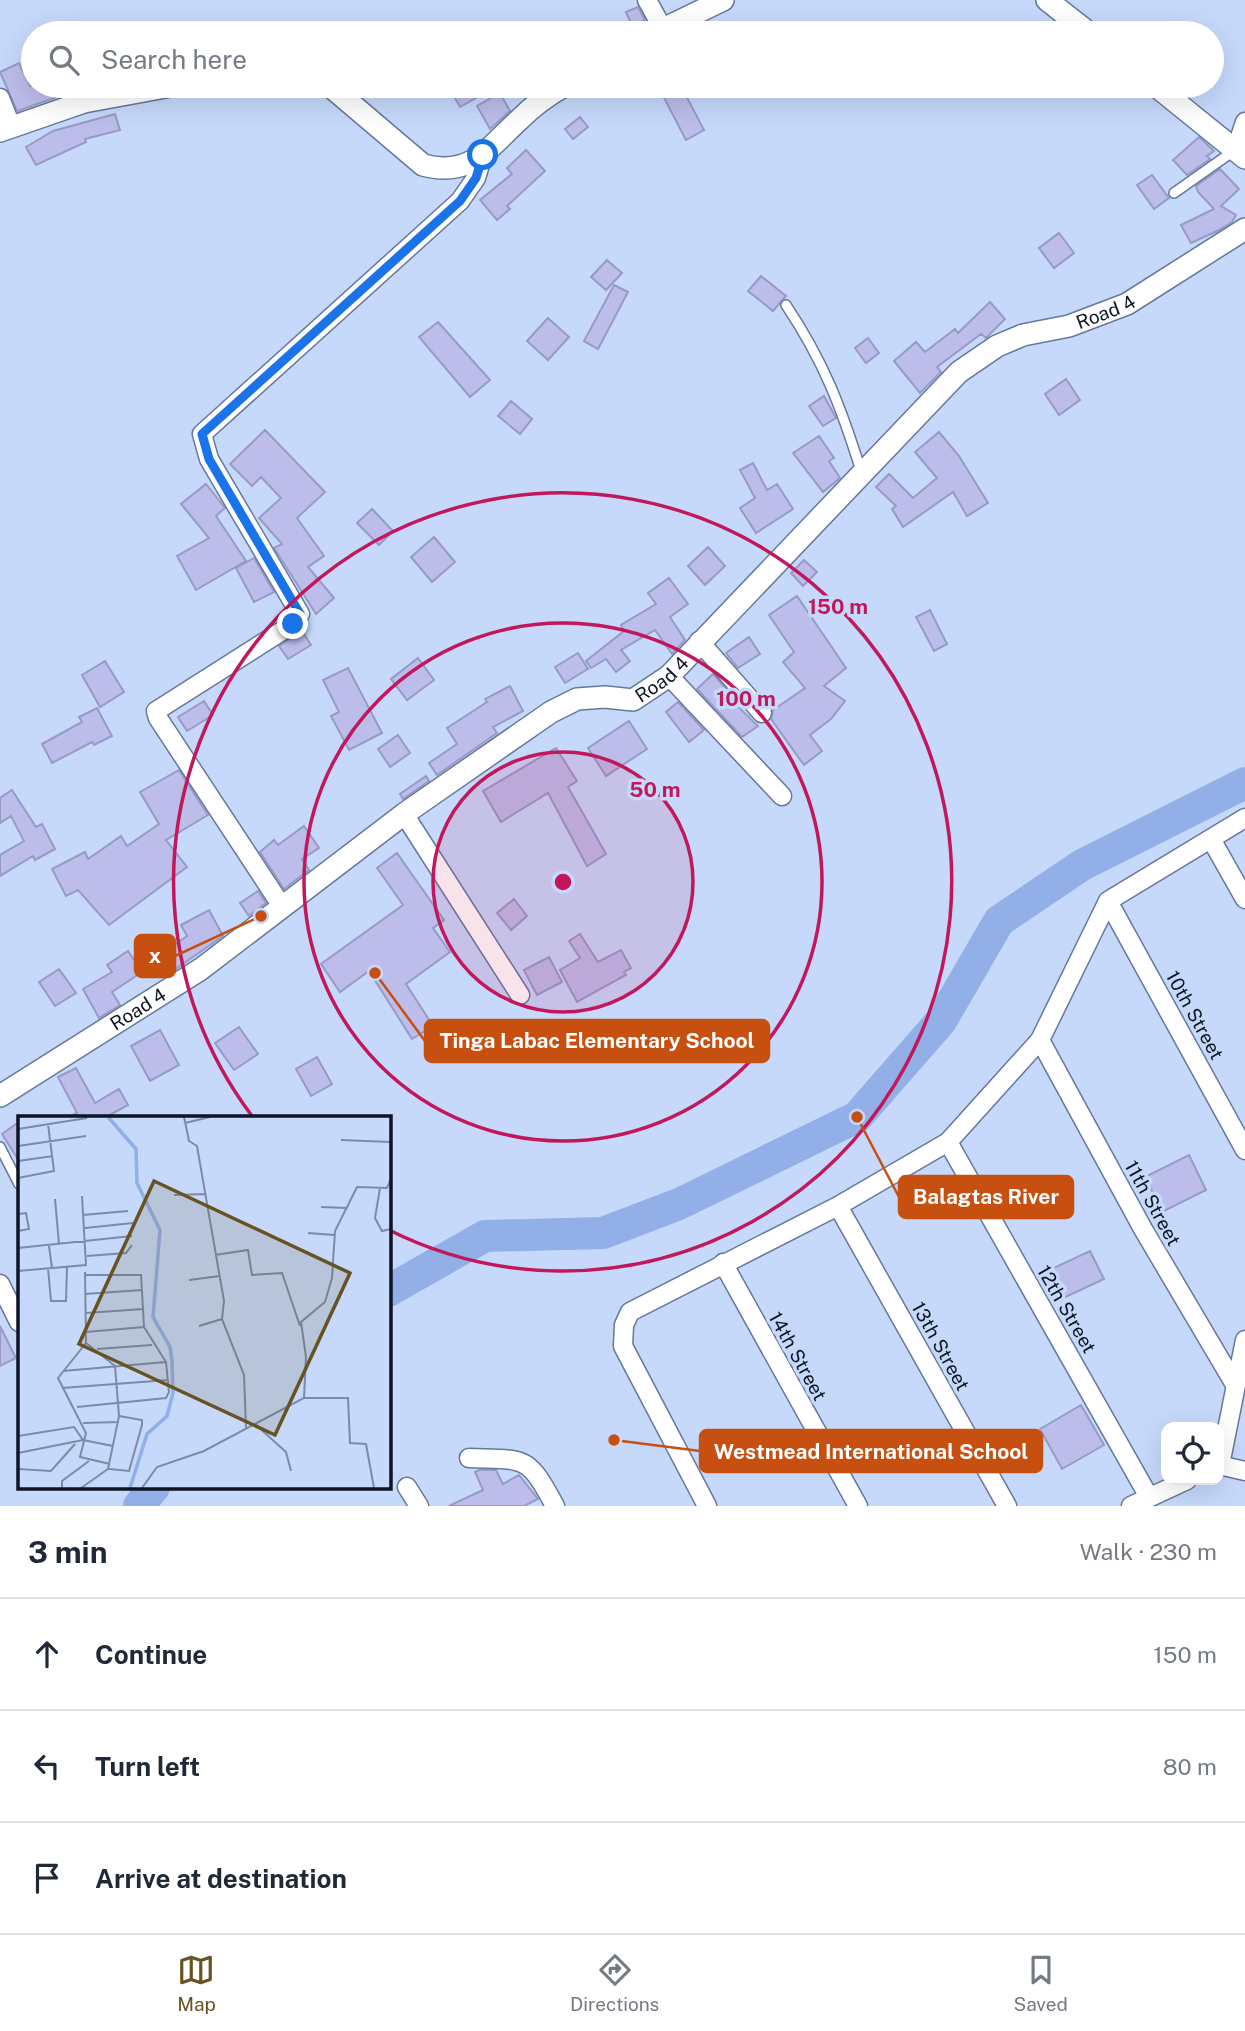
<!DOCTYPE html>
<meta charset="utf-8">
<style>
body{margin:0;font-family:"Public Sans",sans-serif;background:#f2f2f3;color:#1f2937}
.controls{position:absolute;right:21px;bottom:21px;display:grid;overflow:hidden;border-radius:14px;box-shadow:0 7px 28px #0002}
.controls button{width:63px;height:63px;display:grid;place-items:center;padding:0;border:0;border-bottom:2px solid #e0e1e3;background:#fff;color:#1f2937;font:35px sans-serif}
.stop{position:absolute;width:21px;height:21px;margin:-16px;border:5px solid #1a73e8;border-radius:50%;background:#fff}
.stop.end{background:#1a73e8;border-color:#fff;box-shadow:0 2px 7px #0008}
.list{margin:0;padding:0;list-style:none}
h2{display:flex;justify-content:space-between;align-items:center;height:91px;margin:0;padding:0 28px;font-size:30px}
h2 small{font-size:23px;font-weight:400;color:#747a83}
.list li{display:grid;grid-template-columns:46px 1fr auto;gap:21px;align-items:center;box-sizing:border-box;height:112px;padding:0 28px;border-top:2px solid #e0e1e3}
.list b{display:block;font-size:26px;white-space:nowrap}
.list em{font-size:23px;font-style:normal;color:#747a83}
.icon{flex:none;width:38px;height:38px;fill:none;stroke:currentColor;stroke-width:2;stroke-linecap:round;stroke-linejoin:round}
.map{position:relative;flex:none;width:1245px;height:1506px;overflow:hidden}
.search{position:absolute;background:#fff;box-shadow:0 7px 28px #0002;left:21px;right:21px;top:21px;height:77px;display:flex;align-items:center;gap:18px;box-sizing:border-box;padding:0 24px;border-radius:38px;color:#747a83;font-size:26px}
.sheet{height:427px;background:#fff}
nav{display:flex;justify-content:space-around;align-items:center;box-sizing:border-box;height:98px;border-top:2px solid #e0e1e3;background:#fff;font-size:19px;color:#747a83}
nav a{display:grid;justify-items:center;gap:4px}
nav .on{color:#695222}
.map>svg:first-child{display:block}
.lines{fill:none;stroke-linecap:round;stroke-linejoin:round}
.river{stroke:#92afe8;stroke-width:32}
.building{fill:#bcbdeb;stroke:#989ac6;stroke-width:2}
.service-casing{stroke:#64789e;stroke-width:12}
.minor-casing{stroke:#64789e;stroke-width:21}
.tertiary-casing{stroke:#64789e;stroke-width:24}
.service{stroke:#fff;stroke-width:9}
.minor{stroke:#fff;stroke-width:18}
.tertiary{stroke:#fff;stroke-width:21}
.route{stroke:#1a73e8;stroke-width:9}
.ring{fill:none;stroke:#c2185b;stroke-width:3.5}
.labels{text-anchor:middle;stroke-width:7;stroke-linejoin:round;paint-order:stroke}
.street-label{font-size:19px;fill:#0d1524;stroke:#c6d9fb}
.inset-river{fill:none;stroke:#92afe8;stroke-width:3.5}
.inset-road{fill:none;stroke:#7c8ba5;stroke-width:2}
.view{fill:#695222;fill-opacity:0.15;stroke:#695222;stroke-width:3.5}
.inset-edge{fill:none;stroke:#0d1524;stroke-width:3.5}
.centre{fill:#c2185b;stroke:#c6d9fb;stroke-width:3.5}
.ring-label{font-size:21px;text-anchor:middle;font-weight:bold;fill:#c2185b;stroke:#c6d9fb;stroke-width:7;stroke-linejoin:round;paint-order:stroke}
.leader{fill:none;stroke:#c74f10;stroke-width:2.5}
.callout-dot{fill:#c74f10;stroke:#c6d9fb;stroke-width:2.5}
.callout{fill:#c74f10;stroke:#c74f10;stroke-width:2.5}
.callout-label{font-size:21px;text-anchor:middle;font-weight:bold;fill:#fff}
</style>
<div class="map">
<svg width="1245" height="1506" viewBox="0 0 1245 1506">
<rect width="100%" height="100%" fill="#c6d9fb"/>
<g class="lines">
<path class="river" d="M 388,1291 L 485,1236 L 603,1233 L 679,1204 L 857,1117 L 941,1021 L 999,921 L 1082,865 L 1245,783
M 139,1506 L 154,1487"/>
</g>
<path class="building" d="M 638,7 L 645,20 L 632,26 L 626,12 Z
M 19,63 L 30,86 L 62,86 L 66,94 L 17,111 L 0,72 Z
M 448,86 L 476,86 L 481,95 L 460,107 Z
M 677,86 L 681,86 L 704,130 L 686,140 L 662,94 Z
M 500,93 L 510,111 L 490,129 L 477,106 Z
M 115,114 L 120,130 L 85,139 L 86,142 L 36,165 L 26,147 L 53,131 Z
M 580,117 L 588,127 L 573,139 L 565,129 Z
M 1199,137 L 1214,151 L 1207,156 L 1210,159 L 1187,175 L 1173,160 Z
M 526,150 L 545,171 L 507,206 L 510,209 L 497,220 L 480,200 L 512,174 L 507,168 Z
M 1220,169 L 1239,189 L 1221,206 L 1236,215 L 1232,222 L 1217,231 L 1191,243 L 1181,225 L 1214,209 L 1198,192 L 1196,186 Z
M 1152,175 L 1169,198 L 1154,209 L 1137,185 Z
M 1059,233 L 1074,253 L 1054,268 L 1039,248 Z
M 607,260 L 622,273 L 606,290 L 591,277 Z
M 761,276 L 786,296 L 773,311 L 748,291 Z
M 614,285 L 628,292 L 598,349 L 584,341 Z
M 990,302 L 1005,319 L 986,338 L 981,334 L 937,367 L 941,372 L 920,393 L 894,361 L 916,342 L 925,352 L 955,329 L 958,333 Z
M 548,318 L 569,337 L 548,360 L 527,341 Z
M 438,322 L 490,380 L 470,397 L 419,337 Z
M 868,338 L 879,353 L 866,363 L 855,348 Z
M 1066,379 L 1080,400 L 1059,415 L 1045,394 Z
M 824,396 L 836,418 L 823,426 L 809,406 Z
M 511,401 L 532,419 L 520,434 L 498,416 Z
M 265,430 L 325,492 L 297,518 L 324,556 L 308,567 L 334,598 L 316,614 L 274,548 L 282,544 L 259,518 L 281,498 L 261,477 L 252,486 L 230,464 Z
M 939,432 L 959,456 L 988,503 L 967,516 L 953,492 L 903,527 L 892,509 L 896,506 L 876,487 L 889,474 L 913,498 L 937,478 L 915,452 Z
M 819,436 L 834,458 L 829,461 L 840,478 L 823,492 L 793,453 Z
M 753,463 L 767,490 L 777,484 L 793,509 L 756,533 L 740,508 L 755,498 L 740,470 Z
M 206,484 L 225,508 L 216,516 L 246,561 L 196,590 L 177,556 L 209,538 L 181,504 Z
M 372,509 L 393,531 L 379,545 L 357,523 Z
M 434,537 L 455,562 L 432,582 L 411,557 Z
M 708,547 L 725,566 L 705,585 L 688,566 Z
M 254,558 L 274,592 L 254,602 L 236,568 Z
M 804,560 L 817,572 L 803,586 L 791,573 Z
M 669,578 L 688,604 L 670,617 L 685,640 L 672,654 L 655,630 L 621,650 L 630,661 L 616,672 L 606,659 L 591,668 L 586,661 L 624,631 L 621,625 L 656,604 L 648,593 Z
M 797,596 L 846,668 L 824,686 L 845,701 L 831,719 L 810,735 L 822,751 L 804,765 L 771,719 L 773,710 L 805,688 L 783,662 L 794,652 L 769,615 Z
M 930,610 L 947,644 L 934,651 L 916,617 Z
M 302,631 L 311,645 L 288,659 L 279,646 Z
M 749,637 L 760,654 L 738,668 L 726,653 Z
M 578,653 L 588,669 L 565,683 L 555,667 Z
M 418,658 L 434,680 L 407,700 L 391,679 Z
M 105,661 L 124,692 L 100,707 L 82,675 Z
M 348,668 L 382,733 L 349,750 L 331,716 L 339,712 L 323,680 Z
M 713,674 L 727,690 L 724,693 L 758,726 L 742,737 L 697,689 Z
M 510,686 L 523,711 L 493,727 L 497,733 L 437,775 L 429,763 L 457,744 L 447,728 L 487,702 L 485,699 Z
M 204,701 L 213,715 L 187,731 L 178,717 Z
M 678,702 L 704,730 L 689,742 L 666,712 Z
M 97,708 L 112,736 L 94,745 L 92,742 L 52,763 L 42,744 L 82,722 L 79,717 Z
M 629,721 L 647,749 L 606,776 L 588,748 Z
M 398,735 L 410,753 L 390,767 L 378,749 Z
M 556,748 L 577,781 L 568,787 L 606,854 L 587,866 L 548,793 L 501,822 L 483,791 Z
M 179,770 L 208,815 L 166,840 L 187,867 L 109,925 L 78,890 L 66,896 L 52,869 L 85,852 L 88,859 L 121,836 L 127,846 L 159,824 L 140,792 Z
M 426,776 L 429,781 L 403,799 L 400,794 Z
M 12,790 L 36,827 L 42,824 L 55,849 L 35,860 L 33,856 L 0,876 L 0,855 L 24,841 L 11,816 L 0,823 L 0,798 Z
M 304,826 L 319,848 L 302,859 L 309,870 L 284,889 L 260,852 L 274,840 L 278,845 Z
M 397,853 L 444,920 L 433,928 L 450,952 L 406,984 L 433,1026 L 412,1039 L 369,971 L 340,992 L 321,964 L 403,905 L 377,868 Z
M 258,891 L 266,903 L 249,916 L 240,903 Z
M 514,899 L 527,916 L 511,930 L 497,913 Z
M 209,910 L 223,936 L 167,975 L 156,958 L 187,936 L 181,925 Z
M 580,934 L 598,962 L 621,950 L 631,968 L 624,972 L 626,975 L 577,1002 L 560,970 L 580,958 L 569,941 Z
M 128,951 L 142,972 L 112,992 L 120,1005 L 99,1018 L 83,989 L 112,972 L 107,965 Z
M 549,957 L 562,982 L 537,995 L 524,970 Z
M 59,969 L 76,993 L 55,1006 L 39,982 Z
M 239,1027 L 258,1054 L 234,1070 L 215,1043 Z
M 160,1030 L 179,1065 L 150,1081 L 131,1046 Z
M 317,1057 L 332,1084 L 311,1096 L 296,1069 Z
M 76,1068 L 95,1103 L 119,1089 L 128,1105 L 106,1117 L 69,1117 L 77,1113 L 58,1077 Z
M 19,1122 L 19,1161 L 2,1134 Z
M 1189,1155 L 1206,1190 L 1162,1212 L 1145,1177 Z
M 1090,1251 L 1104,1279 L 1057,1301 L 1043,1273 Z
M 0,1326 L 16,1358 L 0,1366 Z
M 1081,1405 L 1104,1445 L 1062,1469 L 1040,1429 Z
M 479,1470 L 496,1470 L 503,1484 L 519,1475 L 538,1499 L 524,1506 L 449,1506 L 483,1490 L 475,1472 Z"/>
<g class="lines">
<defs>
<path id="service" d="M 1174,193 L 1235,150
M 786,305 C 824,362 841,407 861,471
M 0,1147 L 19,1184"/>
<path id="minor" d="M 647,0 L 663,29
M 0,98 L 11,126
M 1236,149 L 1245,122
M 699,641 L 762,713
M 669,676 L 782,796
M 404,814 L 520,995
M 1211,839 L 1245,899
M 1108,901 L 1245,1150
M 283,908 L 158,718 L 156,711 L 293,624 L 300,614 L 209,459 L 202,434 L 460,201 L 476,178 L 483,155
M 1040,1040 L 1143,1229 L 1234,1383
M 948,1142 L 1149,1497
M 838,1206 L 1007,1506
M 723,1263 L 858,1506
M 0,1284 L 19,1322
M 469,1458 C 526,1460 527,1454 555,1506
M 1219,1465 L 1245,1471
M 1220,1465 L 1245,1340
M 407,1487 L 419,1506
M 707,1506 L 623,1346 L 624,1325 L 630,1312 L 838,1206 L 948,1142 L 1040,1040 L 1108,901 L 1245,818
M 1131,1506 L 1187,1480"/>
<g id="tertiary">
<path d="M 1047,0 L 1089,33"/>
<path d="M 655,33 L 723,0"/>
<path d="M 330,86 L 423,165 C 471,178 488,148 520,119 C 533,106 548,95 564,86"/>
<path d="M 1156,86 L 1245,158"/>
<path d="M 0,131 L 84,102 L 171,86"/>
<path id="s1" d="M 0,1096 L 201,969 L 404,814 L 551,712 L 577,699 L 605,697 L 633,700 L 669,676 L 959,372 L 997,346 L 1023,335 L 1069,326 L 1127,304 L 1245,229"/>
</g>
</defs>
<use href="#service" class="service-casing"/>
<use href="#minor" class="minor-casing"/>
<use href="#tertiary" class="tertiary-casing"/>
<use href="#service" class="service"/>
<use href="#minor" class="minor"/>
<use href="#tertiary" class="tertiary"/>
</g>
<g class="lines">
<path class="route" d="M 293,624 L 300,614 L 209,459 L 202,434 L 460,201 L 476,178 L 483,155"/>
</g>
<circle cx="563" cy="882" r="130" fill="#c2185b" fill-opacity=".12"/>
<g class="ring">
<circle cx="563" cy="882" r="130"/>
<circle cx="563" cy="882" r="259"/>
<path d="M252 1116A389 389 0 1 1 389 1230"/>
</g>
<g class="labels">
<g class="street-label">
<text dy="7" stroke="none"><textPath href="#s1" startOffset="1381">Road 4</textPath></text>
<text dy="7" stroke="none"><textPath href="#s1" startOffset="793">Road 4</textPath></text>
<text dy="7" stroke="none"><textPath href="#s1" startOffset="163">Road 4</textPath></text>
<text transform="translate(1195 1015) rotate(61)" y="7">10th Street</text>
<text transform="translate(1153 1203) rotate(61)" y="7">11th Street</text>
<text transform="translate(1067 1309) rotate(60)" y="7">12th Street</text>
<text transform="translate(941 1346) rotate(61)" y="7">13th Street</text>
<text transform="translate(798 1356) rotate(61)" y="7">14th Street</text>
</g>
</g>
<g transform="translate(18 1116)">
<rect width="373" height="373" fill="#c6d9fb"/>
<path class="inset-river" d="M 90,1 L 118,33 L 119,67 L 142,114 L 135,201 L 152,231 L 154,245 L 155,277 L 149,300 L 129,318 L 112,372"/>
<path class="inset-road" d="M 166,1 L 171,25 L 179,30 L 206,185 L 204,203 L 226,259 L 228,312M 167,7 L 192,1M 0,13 L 69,2M 323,24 L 373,26M 0,30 L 68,20M 0,45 L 35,40M 0,62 L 36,55 L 30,8M 362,72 L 357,102 L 364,115 L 373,113M 156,79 L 188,78M 37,83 L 41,128M 303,91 L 329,92M 0,98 L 8,97 L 11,113 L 0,115M 65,99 L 110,95M 67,112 L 115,107M 290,117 L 316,119M 31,130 L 34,152M 0,132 L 114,120M 197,139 L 230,134 L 234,159 L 264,157 L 282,210M 69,140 L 108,137 L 114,129M 30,152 L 33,185 L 48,185 L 49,151M 0,155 L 68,149 L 64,80M 67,156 L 68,227 L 40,262 L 68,317 L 62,341 L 92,348M 171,164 L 202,160M 67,178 L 124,174M 68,197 L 125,193M 181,210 L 204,203M 68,216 L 126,211M 79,233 L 134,229M 45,255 L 148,246M 44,272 L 150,264M 286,282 L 330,282 L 332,327 L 348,328 L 356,372M 59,291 L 148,282 L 151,276 L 148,246 L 126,211 L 123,159 L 67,159M 65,307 L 101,306M 238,309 L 268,336 L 273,355M 0,320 L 56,311 L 65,324M 0,337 L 65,324 L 95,330M 0,353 L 33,355 L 57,328M 91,353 L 111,355 L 124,309 L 124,304 L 101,300M 44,372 L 44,365 L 71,345M 63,372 L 90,353 L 101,300 L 97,250 L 68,227M 124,372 L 139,351 L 186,335 L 286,282 L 288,241 L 283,206 L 307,186 L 314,162 L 317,115 L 339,71 L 369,72 L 373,63"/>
<path class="view" d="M 136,65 L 332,157 L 257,319 L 61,228 Z"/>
<rect width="373" height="373" class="inset-edge"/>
</g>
<circle cx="563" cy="882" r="10" class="centre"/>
<g class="ring-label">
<text x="838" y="614">150 m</text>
<text x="746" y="706">100 m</text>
<text x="655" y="797">50 m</text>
</g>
<path class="leader" d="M261 916L175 956M375 973L425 1041M857 1117L899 1197M614 1440L700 1451"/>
<g class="callout-dot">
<circle cx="261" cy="916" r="7"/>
<circle cx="375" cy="973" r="7"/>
<circle cx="857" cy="1117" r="7"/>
<circle cx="614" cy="1440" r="7"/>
</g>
<g class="callout">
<rect x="135" y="935" width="40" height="42" rx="7"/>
<rect x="425" y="1020" width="344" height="42" rx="7"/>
<rect x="899" y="1176" width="174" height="42" rx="7"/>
<rect x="700" y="1430" width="342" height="42" rx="7"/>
</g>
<g class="callout-label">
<text x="155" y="963">x</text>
<text x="597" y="1048">Tinga Labac Elementary School</text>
<text x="986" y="1204">Balagtas River</text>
<text x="871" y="1459">Westmead International School</text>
</g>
</svg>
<div class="controls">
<button><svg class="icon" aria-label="locate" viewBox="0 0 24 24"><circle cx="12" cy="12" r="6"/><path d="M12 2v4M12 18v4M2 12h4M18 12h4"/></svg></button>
</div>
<div class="stop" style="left:483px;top:155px"></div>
<div class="stop end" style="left:293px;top:624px"></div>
<div class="search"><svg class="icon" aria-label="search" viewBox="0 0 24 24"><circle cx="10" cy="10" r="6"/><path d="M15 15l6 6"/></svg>Search here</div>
</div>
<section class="sheet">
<h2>3 min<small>Walk · 230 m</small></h2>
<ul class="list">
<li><svg class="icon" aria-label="ahead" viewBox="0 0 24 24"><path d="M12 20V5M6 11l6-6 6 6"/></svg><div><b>Continue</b></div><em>150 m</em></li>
<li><svg class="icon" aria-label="left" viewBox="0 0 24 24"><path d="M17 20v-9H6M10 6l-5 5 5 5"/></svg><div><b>Turn left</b></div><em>80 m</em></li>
<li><svg class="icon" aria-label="arrive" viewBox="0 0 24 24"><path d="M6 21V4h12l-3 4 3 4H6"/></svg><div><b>Arrive at destination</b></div></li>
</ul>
</section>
<nav>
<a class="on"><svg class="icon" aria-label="map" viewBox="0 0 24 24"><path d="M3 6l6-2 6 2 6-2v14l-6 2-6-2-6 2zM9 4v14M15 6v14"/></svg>Map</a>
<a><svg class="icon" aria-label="directions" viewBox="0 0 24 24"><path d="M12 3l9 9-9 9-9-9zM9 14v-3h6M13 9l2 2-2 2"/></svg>Directions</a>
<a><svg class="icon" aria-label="saved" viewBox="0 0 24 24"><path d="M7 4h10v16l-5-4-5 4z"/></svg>Saved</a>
</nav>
